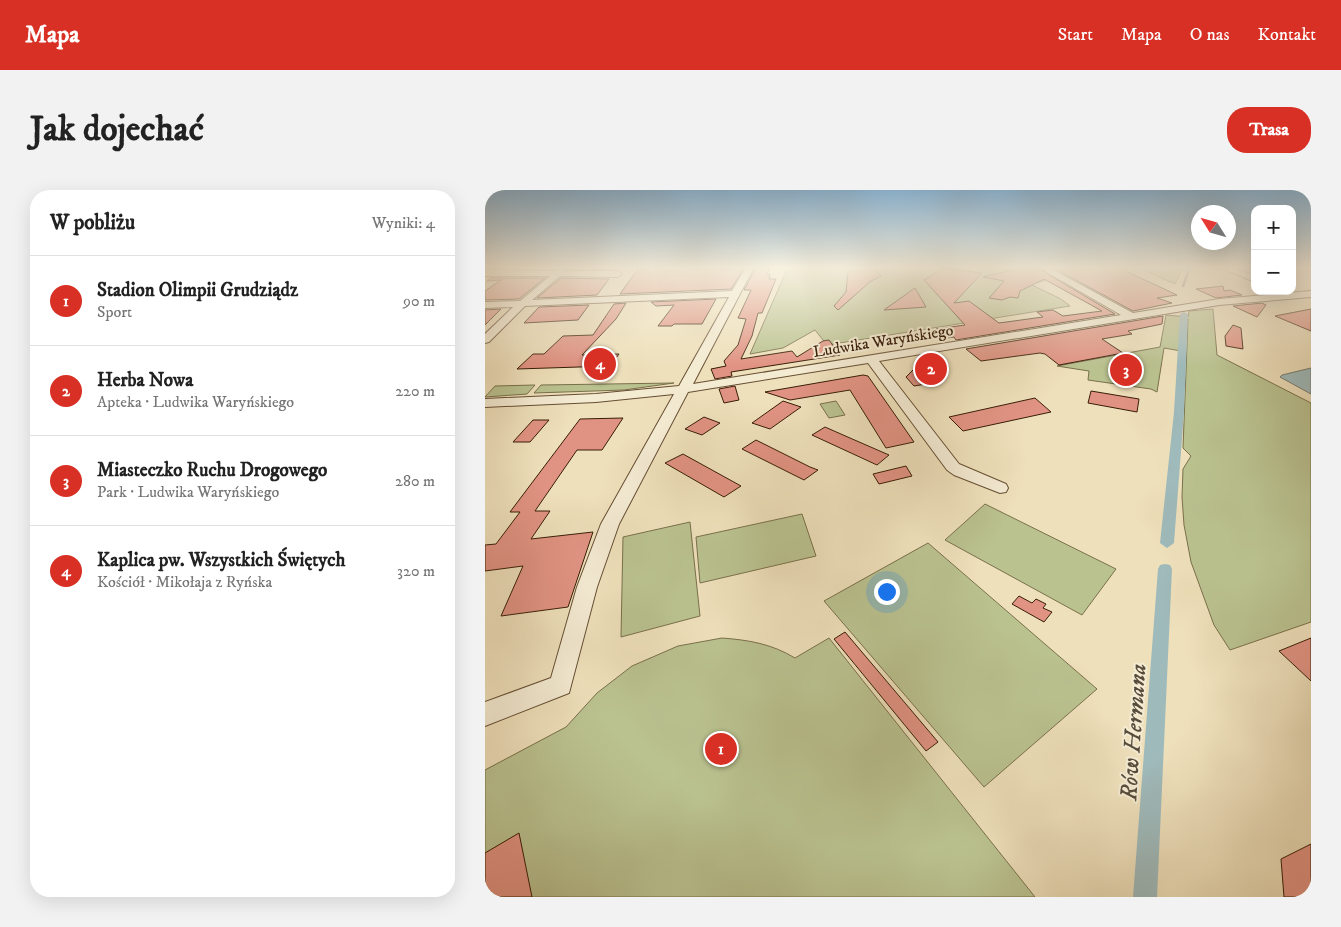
<!DOCTYPE html>
<html lang="pl">
<meta charset="utf-8">
<style>
body{margin:0;font-family:"IM FELL DW Pica",serif;background:#f2f2f2;color:#222}
.controls{position:absolute;right:15px;top:15px;display:grid;overflow:hidden;border-radius:10px;box-shadow:0 5px 20px #0002}
.controls button{width:45px;height:45px;display:grid;place-items:center;padding:0;border:0;border-bottom:1px solid #e0e0e0;background:#fff;color:#222;font:25px sans-serif}
.compass{position:absolute;left:706px;top:15px;width:45px;height:45px;border-radius:50%;background:#fff;box-shadow:0 5px 20px #0002;rotate:307deg}
.you{position:absolute;left:401px;top:401px;width:18px;height:18px;margin:-12px;border:4px solid #fff;border-radius:50%;background:#1a73e8;box-shadow:0 0 0 8px #1a73e833}
.badge{display:grid;place-items:center;width:32px;height:32px;border-radius:50%;background:#d93025;color:#fff;font-size:16px;font-weight:700}
.pin{position:absolute;translate:-50% -50%;border:2px solid #fff;box-shadow:0 1px 5px #0006}
.list{margin:0;padding:0;list-style:none}
h2{display:flex;justify-content:space-between;align-items:center;height:65px;margin:0;padding:0 20px;font-size:21px}
h2 small{font-size:16px;font-weight:400;color:#767676}
.list li{display:grid;grid-template-columns:32px 1fr auto;gap:15px;align-items:center;box-sizing:border-box;height:90px;padding:0 20px;border-top:1px solid #e0e0e0}
.list b{display:block;font-size:19px;white-space:nowrap}
.list p{margin:0;font-size:16px;white-space:nowrap;color:#767676}
.list em{font-size:16px;font-style:normal;color:#767676}
.map{position:relative;flex:none;width:826px;height:707px;overflow:hidden;border-radius:20px}
header{display:flex;align-items:center;gap:30px;box-sizing:border-box;height:70px;padding:0 25px;background:#d93025;color:#fff}
header strong{font-size:24px}
nav{display:flex;gap:28px;margin-inline-start:auto;font-size:18px}
.intro{display:flex;align-items:center;justify-content:space-between;box-sizing:border-box;height:120px;padding:0 30px}
h1{margin:0;font-size:35px}
.button{padding:12px 22px;border-radius:20px;background:#d93025;color:#fff;font-size:18px;font-weight:700}
main{display:flex;gap:30px;padding:0 30px}
aside{flex:1;background:#fff;border-radius:20px;box-shadow:0 5px 20px #0002}
.map>svg:first-child{display:block}
.green{fill:#bac290;stroke:#79704b}
.water{fill:#9fbabb;stroke:#767b73}
.lines{fill:none;stroke-linecap:round;stroke-linejoin:round}
.stream{stroke:#767b73;stroke-width:2.5}
.canal{fill:#9fbabb;fill-rule:evenodd}
.building{fill:#e19383;stroke:#381d06}
.minor-casing{stroke:#664e33;stroke-width:2}
.minor{fill:#f4ebd3;fill-rule:evenodd}
.labels{text-anchor:middle;stroke-width:4;stroke-linejoin:round;paint-order:stroke}
.far-street-label{font-size:16px;fill:#381d06;stroke:#f4ebd3}
.near-water-label{font-size:24px;font-style:italic;fill:#574c3c;stroke:#f4ebd3}
</style>
<header>
<strong>Mapa</strong>
<nav><a>Start</a><a>Mapa</a><a>O nas</a><a>Kontakt</a></nav>
</header>
<div class="intro"><h1>Jak dojechać</h1><a class="button">Trasa</a></div>
<main>
<aside>
<h2>W pobliżu<small>Wyniki: 4</small></h2>
<ul class="list">
<li><span class="badge">1</span><div><b>Stadion Olimpii Grudziądz</b><p>Sport</p></div><em>90 m</em></li>
<li><span class="badge">2</span><div><b>Herba Nowa</b><p>Apteka · Ludwika Waryńskiego</p></div><em>220 m</em></li>
<li><span class="badge">3</span><div><b>Miasteczko Ruchu Drogowego</b><p>Park · Ludwika Waryńskiego</p></div><em>280 m</em></li>
<li><span class="badge">4</span><div><b>Kaplica pw. Wszystkich Świętych</b><p>Kościół · Mikołaja z Ryńska</p></div><em>320 m</em></li>
</ul>
</aside>
<div class="map">
<svg width="826" height="707" viewBox="0 0 826 707">
<rect width="100%" height="100%" fill="#eee0bb"/>
<filter id="stains"><feTurbulence type="fractalNoise" baseFrequency=".004" numOctaves="4"/><feColorMatrix values="0 0 0 0 .2 0 0 0 0 .09 0 0 0 0 .02 0 0 0 .5 -.17"/></filter>
<radialGradient id="worn" r=".72"><stop offset=".6" stop-color="#630" stop-opacity="0"/><stop offset="1" stop-color="#630" stop-opacity=".3"/></radialGradient>
<path class="green" d="M 303,77 L 530,77 L 562,90 L 545,94 L 576,109 L 585,116 L 342,155 L 330,140 L 298,158 L 265,164 Z
M 652,77 L 698,77 L 690,94 Z
M 728,119 L 732,165 L 826,213 L 826,432 L 745,460 L 729,435 L 706,372 L 699,335 L 697,307 L 698,279 L 706,266 L 698,258 L 703,129 L 696,161 L 679,158 L 672,202 L 666,199 L 603,190 L 604,181 L 572,176 L 675,157 L 681,125 L 703,127 L 704,121 Z
M 189,193 L 139,200 L 49,203 L 56,195 Z
M 50,195 L 42,204 L 0,207 L 10,196 Z
M 351,211 L 360,225 L 344,228 L 335,214 Z
M 500,314 L 631,379 L 597,425 L 460,350 Z
M 317,324 L 331,366 L 215,393 L 211,347 Z
M 205,332 L 215,426 L 136,447 L 138,347 Z
M 443,353 L 612,499 L 499,597 L 339,411 Z
M 237,448 C 264,450 287,454 310,468 L 344,448 L 550,707 L 0,707 L 0,580 L 81,537 L 112,503 L 147,476 L 193,456 Z"/>
<path class="water" d="M 826,178 L 826,204 L 795,187 L 797,185 Z"/>
<g class="lines">
<path class="stream" d="M 698,96 L 705,77"/>
<path class="canal" d="M 699,122 L 703,124 L 699,222 L 689,353 L 682,358 L 675,353 L 689,222 L 695,124 Z
M 680,374 L 685,375 L 687,379 L 672,707 L 648,707 L 673,379 L 675,375 Z"/>
</g>
<path class="building" d="M 78,77 L 133,77 L 132,79 L 81,79 Z
M 186,77 L 204,77 L 203,79 L 259,78 L 246,99 L 135,104 L 153,79 Z
M 271,77 L 285,77 L 282,84 L 285,84 L 284,89 L 291,89 L 277,123 L 273,123 L 267,146 L 256,169 L 307,161 L 312,167 L 338,151 L 344,150 L 355,165 L 246,182 L 247,186 L 230,189 L 226,179 L 241,176 L 239,171 L 253,155 L 261,129 L 253,128 L 266,100 L 259,100 Z
M 368,77 L 388,77 L 396,86 L 386,91 L 353,120 L 349,116 L 361,102 L 363,82 Z
M 540,77 L 551,77 L 630,124 L 471,150 L 469,147 L 462,148 L 451,139 L 480,135 L 439,90 L 459,78 L 497,83 L 469,113 L 484,111 L 514,133 L 558,127 L 552,122 L 568,120 L 578,126 L 617,121 L 559,89 L 535,101 L 533,108 L 525,107 L 517,110 L 504,108 L 519,91 L 498,87 Z
M 567,77 L 632,77 L 692,105 L 672,108 L 687,113 L 648,121 Z
M 6,88 L 60,88 L 34,109 L 0,110 L 0,101 L 16,90 L 2,91 Z
M 76,88 L 124,89 L 112,105 L 52,108 Z
M 738,96 L 739,101 L 745,100 L 757,105 L 731,108 L 711,99 Z
M 430,98 L 441,117 L 399,120 L 423,103 Z
M 231,109 L 217,134 L 189,134 L 187,136 L 173,136 L 189,115 L 171,116 L 166,112 Z
M 141,113 L 131,129 L 97,165 L 134,164 L 125,176 L 32,179 L 48,164 L 59,164 L 78,146 L 108,145 L 129,114 Z
M 777,113 L 781,115 L 772,127 L 748,116 Z
M 104,115 L 93,130 L 39,133 L 54,117 Z
M 16,119 L 0,135 L 0,120 Z
M 826,119 L 826,141 L 790,126 Z
M 678,126 L 677,134 L 643,141 L 647,144 L 617,149 L 638,163 L 574,175 L 560,164 L 555,163 L 496,171 L 481,159 Z
M 748,135 L 756,138 L 758,159 L 741,156 L 740,146 Z
M 453,174 L 462,183 L 445,186 L 436,177 Z
M 429,179 L 434,179 L 447,193 L 429,196 L 421,187 Z
M 378,185 L 383,186 L 429,252 L 401,258 L 365,200 L 305,210 L 280,202 Z
M 250,196 L 254,210 L 239,213 L 234,199 Z
M 606,201 L 654,209 L 652,222 L 603,213 Z
M 550,208 L 566,222 L 478,241 L 464,227 Z
M 298,211 L 316,217 L 285,239 L 267,233 Z
M 219,227 L 235,233 L 217,245 L 200,239 Z
M 138,228 L 117,260 L 92,260 L 50,321 L 65,321 L 46,349 L 108,342 L 83,417 L 16,426 L 38,376 L 0,381 L 0,355 L 11,354 L 35,322 L 25,322 L 95,229 Z
M 48,230 L 64,230 L 45,252 L 28,252 Z
M 340,237 L 365,248 L 404,265 L 392,275 L 327,245 Z
M 271,250 L 325,277 L 333,280 L 319,290 L 257,259 Z
M 198,264 L 256,296 L 239,307 L 180,273 Z
M 421,276 L 427,286 L 394,294 L 388,284 Z
M 534,406 L 547,413 L 551,409 L 561,414 L 558,418 L 567,422 L 559,432 L 527,414 Z
M 360,442 L 453,552 L 441,561 L 349,449 Z
M 826,448 L 826,491 L 794,461 Z
M 34,643 L 47,707 L 0,707 L 0,663 Z
M 826,654 L 826,707 L 799,707 L 796,669 Z"/>
<g class="lines">
<defs>
<path id="minor" d="M 261,77 L 269,77 L 208,194 L 636,125 L 553,77 L 563,77 L 648,123 L 734,109 L 826,101 L 826,107 L 734,115 L 394,171 L 474,274 L 521,294 L 523,298 L 521,302 L 515,303 L 469,285 L 462,280 L 383,173 L 203,202 L 134,334 L 112,397 L 84,503 L 0,536 L 0,512 L 66,488 L 92,397 L 116,334 L 189,204 L 111,212 L 0,217 L 0,209 L 111,204 L 194,196 L 244,107 L 40,116 L 4,152 L 0,153 L 0,144 L 28,117 L 0,118 L 0,112 L 35,111 L 65,86 L 0,86 L 0,80 L 71,81 L 76,78 L 80,81 L 133,81 L 137,84 L 133,87 L 75,86 L 47,110 L 247,101 Z
M 734,77 L 746,77 L 770,86 L 770,92 Z"/>
</defs>
<use href="#minor" class="minor-casing"/>
<use href="#minor" class="minor"/>
</g>
<linearGradient id="sky" x2="0" y2="1"><stop stop-color="#8bb6d6"/><stop offset="0.44" stop-color="#f7f1e0"/><stop offset="1" stop-color="#f7f1e0" stop-opacity="0"/></linearGradient>
<rect width="826" height="176" fill="url(#sky)"/>
<g class="labels">
<g class="far-street-label">
<text transform="translate(398 150) rotate(-9)" y="6">Ludwika Waryńskiego</text>
</g>
<g class="near-water-label">
<text transform="translate(648 542) rotate(-86)" y="8">Rów Hermana</text>
</g>
</g>
<rect width="100%" height="100%" filter="url(#stains)"/>
<rect width="100%" height="100%" fill="url(#worn)"/>
</svg>
<div class="controls">
<button>+</button>
<button>−</button>
</div>
<svg class="compass" viewBox="-18 -18 36 36"><path d="M0-13l5 13h-10z" fill="#e53935"/><path d="M0 13l5-13h-10z" fill="#767676"/></svg>
<div class="you"></div>
<div class="pin badge" style="left:236px;top:559px">1</div>
<div class="pin badge" style="left:446px;top:179px">2</div>
<div class="pin badge" style="left:641px;top:180px">3</div>
<div class="pin badge" style="left:115px;top:174px">4</div>
</div>
</main>
